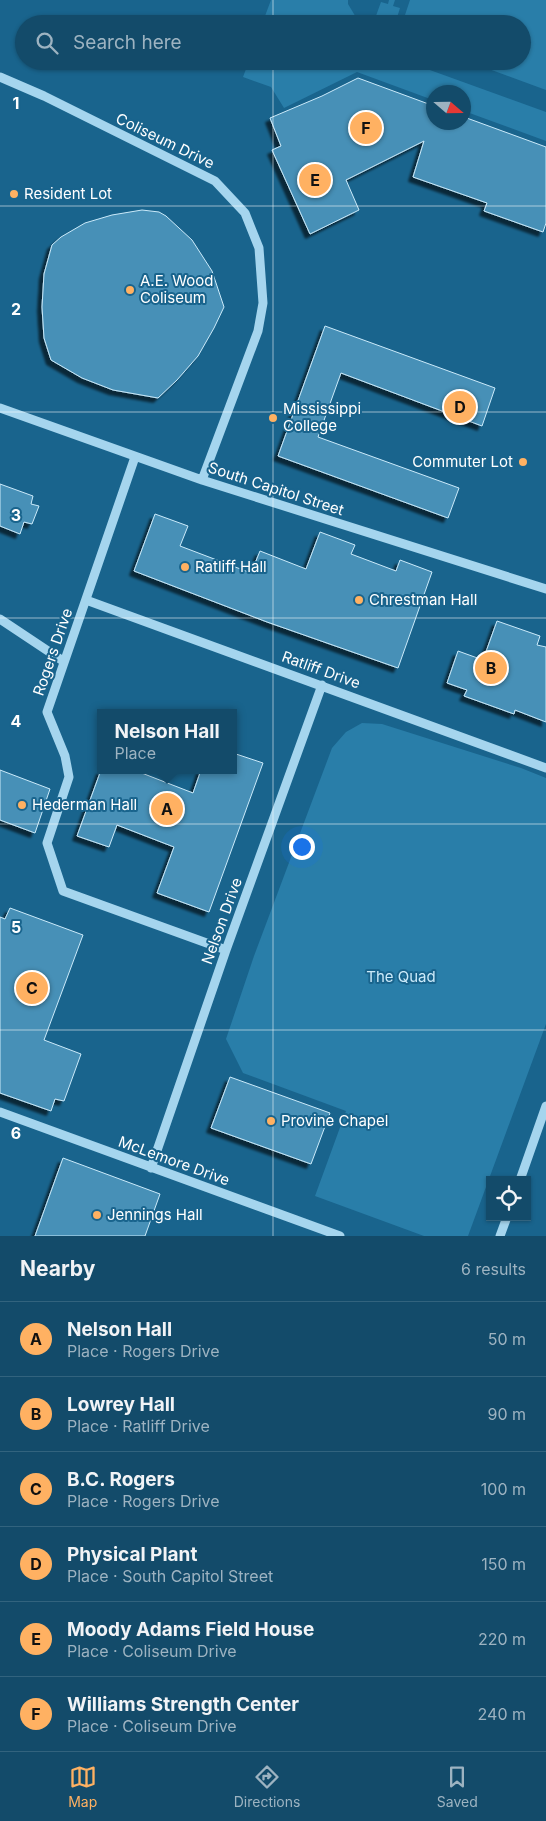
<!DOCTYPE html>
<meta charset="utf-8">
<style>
body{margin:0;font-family:Inter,sans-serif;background:#1c5270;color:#f1f3f6}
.controls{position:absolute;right:15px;bottom:15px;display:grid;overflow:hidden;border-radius:0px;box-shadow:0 1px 4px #0004}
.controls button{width:45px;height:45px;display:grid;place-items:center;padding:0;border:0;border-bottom:1px solid #32637e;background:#134b6a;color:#f1f3f6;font:25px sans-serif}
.compass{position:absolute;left:426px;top:85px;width:45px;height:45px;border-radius:50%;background:#134b6a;box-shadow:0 1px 4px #0004;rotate:110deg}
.you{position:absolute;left:301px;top:846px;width:18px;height:18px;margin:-12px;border:4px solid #fff;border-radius:50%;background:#1a73e8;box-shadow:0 0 0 8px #1a73e833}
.badge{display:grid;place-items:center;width:32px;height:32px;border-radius:50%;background:#ffb162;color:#111;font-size:16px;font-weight:700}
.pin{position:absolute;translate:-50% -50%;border:2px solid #fff;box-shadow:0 1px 5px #0006}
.popup{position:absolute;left:97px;top:709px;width:140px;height:65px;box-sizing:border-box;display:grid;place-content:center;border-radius:0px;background:#134b6a;filter:drop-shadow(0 1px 4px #0005);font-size:16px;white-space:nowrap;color:#9db3c1}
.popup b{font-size:19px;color:#f1f3f6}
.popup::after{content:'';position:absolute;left:50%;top:100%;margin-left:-10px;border:10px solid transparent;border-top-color:#134b6a}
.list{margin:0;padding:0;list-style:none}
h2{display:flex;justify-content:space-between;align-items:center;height:65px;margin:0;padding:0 20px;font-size:21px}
h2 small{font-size:16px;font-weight:400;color:#9db3c1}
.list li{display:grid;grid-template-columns:32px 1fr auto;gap:15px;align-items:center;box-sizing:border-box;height:75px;padding:0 20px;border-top:1px solid #32637e}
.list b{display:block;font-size:19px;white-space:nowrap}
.list p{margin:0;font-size:16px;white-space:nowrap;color:#9db3c1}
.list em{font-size:16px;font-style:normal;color:#9db3c1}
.icon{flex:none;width:28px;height:28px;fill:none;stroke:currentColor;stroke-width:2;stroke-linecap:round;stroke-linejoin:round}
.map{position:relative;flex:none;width:546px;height:1236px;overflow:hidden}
.search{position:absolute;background:#134b6a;box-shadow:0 1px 4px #0004;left:15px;right:15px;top:15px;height:55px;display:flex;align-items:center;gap:12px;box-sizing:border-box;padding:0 18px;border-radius:28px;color:#9db3c1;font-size:19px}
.sheet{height:515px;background:#134b6a}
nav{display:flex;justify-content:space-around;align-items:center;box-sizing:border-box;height:70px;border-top:1px solid #32637e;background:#134b6a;font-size:14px;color:#9db3c1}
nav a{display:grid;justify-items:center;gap:2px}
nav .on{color:#ffb162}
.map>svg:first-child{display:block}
.green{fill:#297ea9}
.building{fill:#4690b7;stroke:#cbeafa;filter:url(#shadow)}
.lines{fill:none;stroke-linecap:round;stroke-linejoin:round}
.minor{stroke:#a5d5ee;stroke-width:9}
.grid{fill:none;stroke:#fff;stroke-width:1;stroke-opacity:0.55}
.poi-dot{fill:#ffb162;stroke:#19648d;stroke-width:2}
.labels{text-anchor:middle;stroke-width:4;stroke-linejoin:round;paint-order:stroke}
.street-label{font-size:15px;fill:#fff;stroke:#19648d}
.poi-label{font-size:15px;fill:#fff;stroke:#19648d;text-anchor:start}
.park-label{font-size:15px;fill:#cbeafa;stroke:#19648d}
.grid-label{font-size:16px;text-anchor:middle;font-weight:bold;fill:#fff;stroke:#19648d;stroke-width:4;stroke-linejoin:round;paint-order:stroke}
</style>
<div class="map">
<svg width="546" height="1236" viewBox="0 0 546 1236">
<defs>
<filter id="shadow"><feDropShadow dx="-4.5" dy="4.5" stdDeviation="1" flood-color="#0009"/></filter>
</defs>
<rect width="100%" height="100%" fill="#19648d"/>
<path class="green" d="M 271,0 L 348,0 L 348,4 L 360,24 L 262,24 Z
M 389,0 L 395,0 L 393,6 L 400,8 L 395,24 L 373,24 L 381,2 L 388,4 Z
M 410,0 L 546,0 L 546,90 L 467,61 L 522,61 L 522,24 L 402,24 Z
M 249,61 L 405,61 L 546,112 L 546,141 L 464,111 L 464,92 L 434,92 L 433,100 L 357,72 L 284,108 L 271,87 L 243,77 Z
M 362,723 L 382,724 L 521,768 L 546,778 L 546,1024 L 468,1236 L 424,1236 L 315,1196 L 346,1111 L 243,1073 L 226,1039 L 254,956 L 332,748 L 346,732 Z"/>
<path class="building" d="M 358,78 L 434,106 L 434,122 L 464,122 L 464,117 L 546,147 L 546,223 L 543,232 L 484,211 L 487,203 L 413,177 L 424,141 L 346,180 L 359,210 L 310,234 L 272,150 L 281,146 L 270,118 L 322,96 Z
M 142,210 L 159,212 L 166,216 L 192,240 L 212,271 L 224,307 L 214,328 L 198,356 L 177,380 L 158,398 L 113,390 L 82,378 L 51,360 L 44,338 L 42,307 L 44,274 L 52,245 L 61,237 L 85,223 L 112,215 Z
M 325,326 L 495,388 L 482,426 L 341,373 L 318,437 L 459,488 L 448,518 L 278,456 Z
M 0,484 L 33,496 L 31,504 L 39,506 L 32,524 L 24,522 L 20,534 L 0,526 Z
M 155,514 L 188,526 L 180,546 L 251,573 L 260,551 L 306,569 L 320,532 L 355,545 L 351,554 L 396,571 L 400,560 L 432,572 L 398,668 L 267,622 L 134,571 Z
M 497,621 L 540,636 L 537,645 L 546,647 L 546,722 L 515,710 L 514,714 L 464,696 L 467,690 L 447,683 L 458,651 L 483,660 Z
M 233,753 L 263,763 L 209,912 L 157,893 L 174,847 L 117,825 L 109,847 L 77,836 L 101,770 L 134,770 L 193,793 L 201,770 L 233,770 Z
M 0,770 L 50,789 L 35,833 L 0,820 Z
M 10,908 L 83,935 L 44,1040 L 81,1054 L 64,1101 L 55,1099 L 51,1111 L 0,1093 L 0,917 L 5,919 Z
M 230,1077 L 330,1113 L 311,1164 L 211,1128 Z
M 63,1158 L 160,1194 L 145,1236 L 35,1236 Z"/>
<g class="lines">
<path class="minor" d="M 0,77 L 44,96 L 215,181 L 245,213 L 259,248 L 263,303 L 258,331 L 202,480
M 0,408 L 202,480 L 546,589
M 135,457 L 47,712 L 65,756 L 69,777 L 47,843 L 63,891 L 226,950
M 86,600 L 546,768
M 0,619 L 63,661
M 0,1112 L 340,1236
M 151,1168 L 226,950 L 322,685
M 520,1180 L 546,1106
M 500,1236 L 507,1217"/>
</g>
<path class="grid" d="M 273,0 L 273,24M 273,61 L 273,1236M 0,206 L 546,206M 0,412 L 546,412M 0,618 L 546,618M 0,824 L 546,824M 0,1030 L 546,1030"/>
<g class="poi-dot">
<circle cx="14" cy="194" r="5"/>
<circle cx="130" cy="290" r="5"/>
<circle cx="273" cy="418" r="5"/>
<circle cx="523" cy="462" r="5"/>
<circle cx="185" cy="567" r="5"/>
<circle cx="359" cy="600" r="5"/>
<circle cx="22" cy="805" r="5"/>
<circle cx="271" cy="1121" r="5"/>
<circle cx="97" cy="1215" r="5"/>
</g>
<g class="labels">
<g class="street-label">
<text transform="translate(165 141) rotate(26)" y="5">Coliseum Drive</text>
<text transform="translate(276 489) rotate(18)" y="5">South Capitol Street</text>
<text transform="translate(53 652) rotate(-71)" y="5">Rogers Drive</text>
<text transform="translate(321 670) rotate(20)" y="5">Ratliff Drive</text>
<text transform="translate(222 921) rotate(-70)" y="5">Nelson Drive</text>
<text transform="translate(174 1161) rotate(20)" y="5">McLemore Drive</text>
</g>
<g class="poi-label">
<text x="24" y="199">Resident Lot</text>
<text x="140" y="286">A.E. Wood<tspan x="140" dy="17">Coliseum</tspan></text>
<text x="283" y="414">Mississippi<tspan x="283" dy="17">College</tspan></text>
<text x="513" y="467" text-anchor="end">Commuter Lot</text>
<text x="195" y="572">Ratliff Hall</text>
<text x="369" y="605">Chrestman Hall</text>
<text x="32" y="810">Hederman Hall</text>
<text x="281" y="1126">Provine Chapel</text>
<text x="107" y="1220">Jennings Hall</text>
</g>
<g class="park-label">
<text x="401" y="982">The Quad</text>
</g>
</g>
<g class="grid-label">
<text x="16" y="109">1</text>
<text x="16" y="315">2</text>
<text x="16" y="521">3</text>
<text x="16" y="727">4</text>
<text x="16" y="933">5</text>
<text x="16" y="1139">6</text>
</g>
</svg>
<div class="controls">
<button><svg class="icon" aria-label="locate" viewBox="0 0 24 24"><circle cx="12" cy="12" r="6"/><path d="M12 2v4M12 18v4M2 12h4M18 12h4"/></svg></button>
</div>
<svg class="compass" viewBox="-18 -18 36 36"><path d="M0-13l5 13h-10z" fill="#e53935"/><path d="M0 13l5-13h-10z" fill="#9db3c1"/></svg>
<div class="you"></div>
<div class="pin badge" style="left:167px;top:809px">A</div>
<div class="popup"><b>Nelson Hall</b>Place</div>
<div class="pin badge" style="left:491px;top:668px">B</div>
<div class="pin badge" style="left:32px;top:988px">C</div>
<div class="pin badge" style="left:460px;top:407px">D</div>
<div class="pin badge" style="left:315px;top:180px">E</div>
<div class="pin badge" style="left:366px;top:128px">F</div>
<div class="search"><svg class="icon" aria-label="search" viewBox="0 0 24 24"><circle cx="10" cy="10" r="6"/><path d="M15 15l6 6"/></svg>Search here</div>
</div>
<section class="sheet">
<h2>Nearby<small>6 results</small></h2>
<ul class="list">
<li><span class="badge">A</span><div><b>Nelson Hall</b><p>Place · Rogers Drive</p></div><em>50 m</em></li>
<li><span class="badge">B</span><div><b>Lowrey Hall</b><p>Place · Ratliff Drive</p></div><em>90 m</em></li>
<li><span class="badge">C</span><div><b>B.C. Rogers</b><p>Place · Rogers Drive</p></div><em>100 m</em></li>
<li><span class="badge">D</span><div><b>Physical Plant</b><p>Place · South Capitol Street</p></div><em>150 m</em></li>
<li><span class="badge">E</span><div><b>Moody Adams Field House</b><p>Place · Coliseum Drive</p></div><em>220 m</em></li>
<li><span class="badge">F</span><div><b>Williams Strength Center</b><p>Place · Coliseum Drive</p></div><em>240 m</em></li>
</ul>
</section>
<nav>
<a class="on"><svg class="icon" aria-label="map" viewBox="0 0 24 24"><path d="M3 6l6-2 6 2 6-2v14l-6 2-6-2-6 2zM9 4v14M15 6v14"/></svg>Map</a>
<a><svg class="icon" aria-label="directions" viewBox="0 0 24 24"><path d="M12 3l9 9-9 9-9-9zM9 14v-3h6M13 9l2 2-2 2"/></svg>Directions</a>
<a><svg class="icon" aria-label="saved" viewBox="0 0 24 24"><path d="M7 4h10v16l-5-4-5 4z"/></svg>Saved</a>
</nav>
